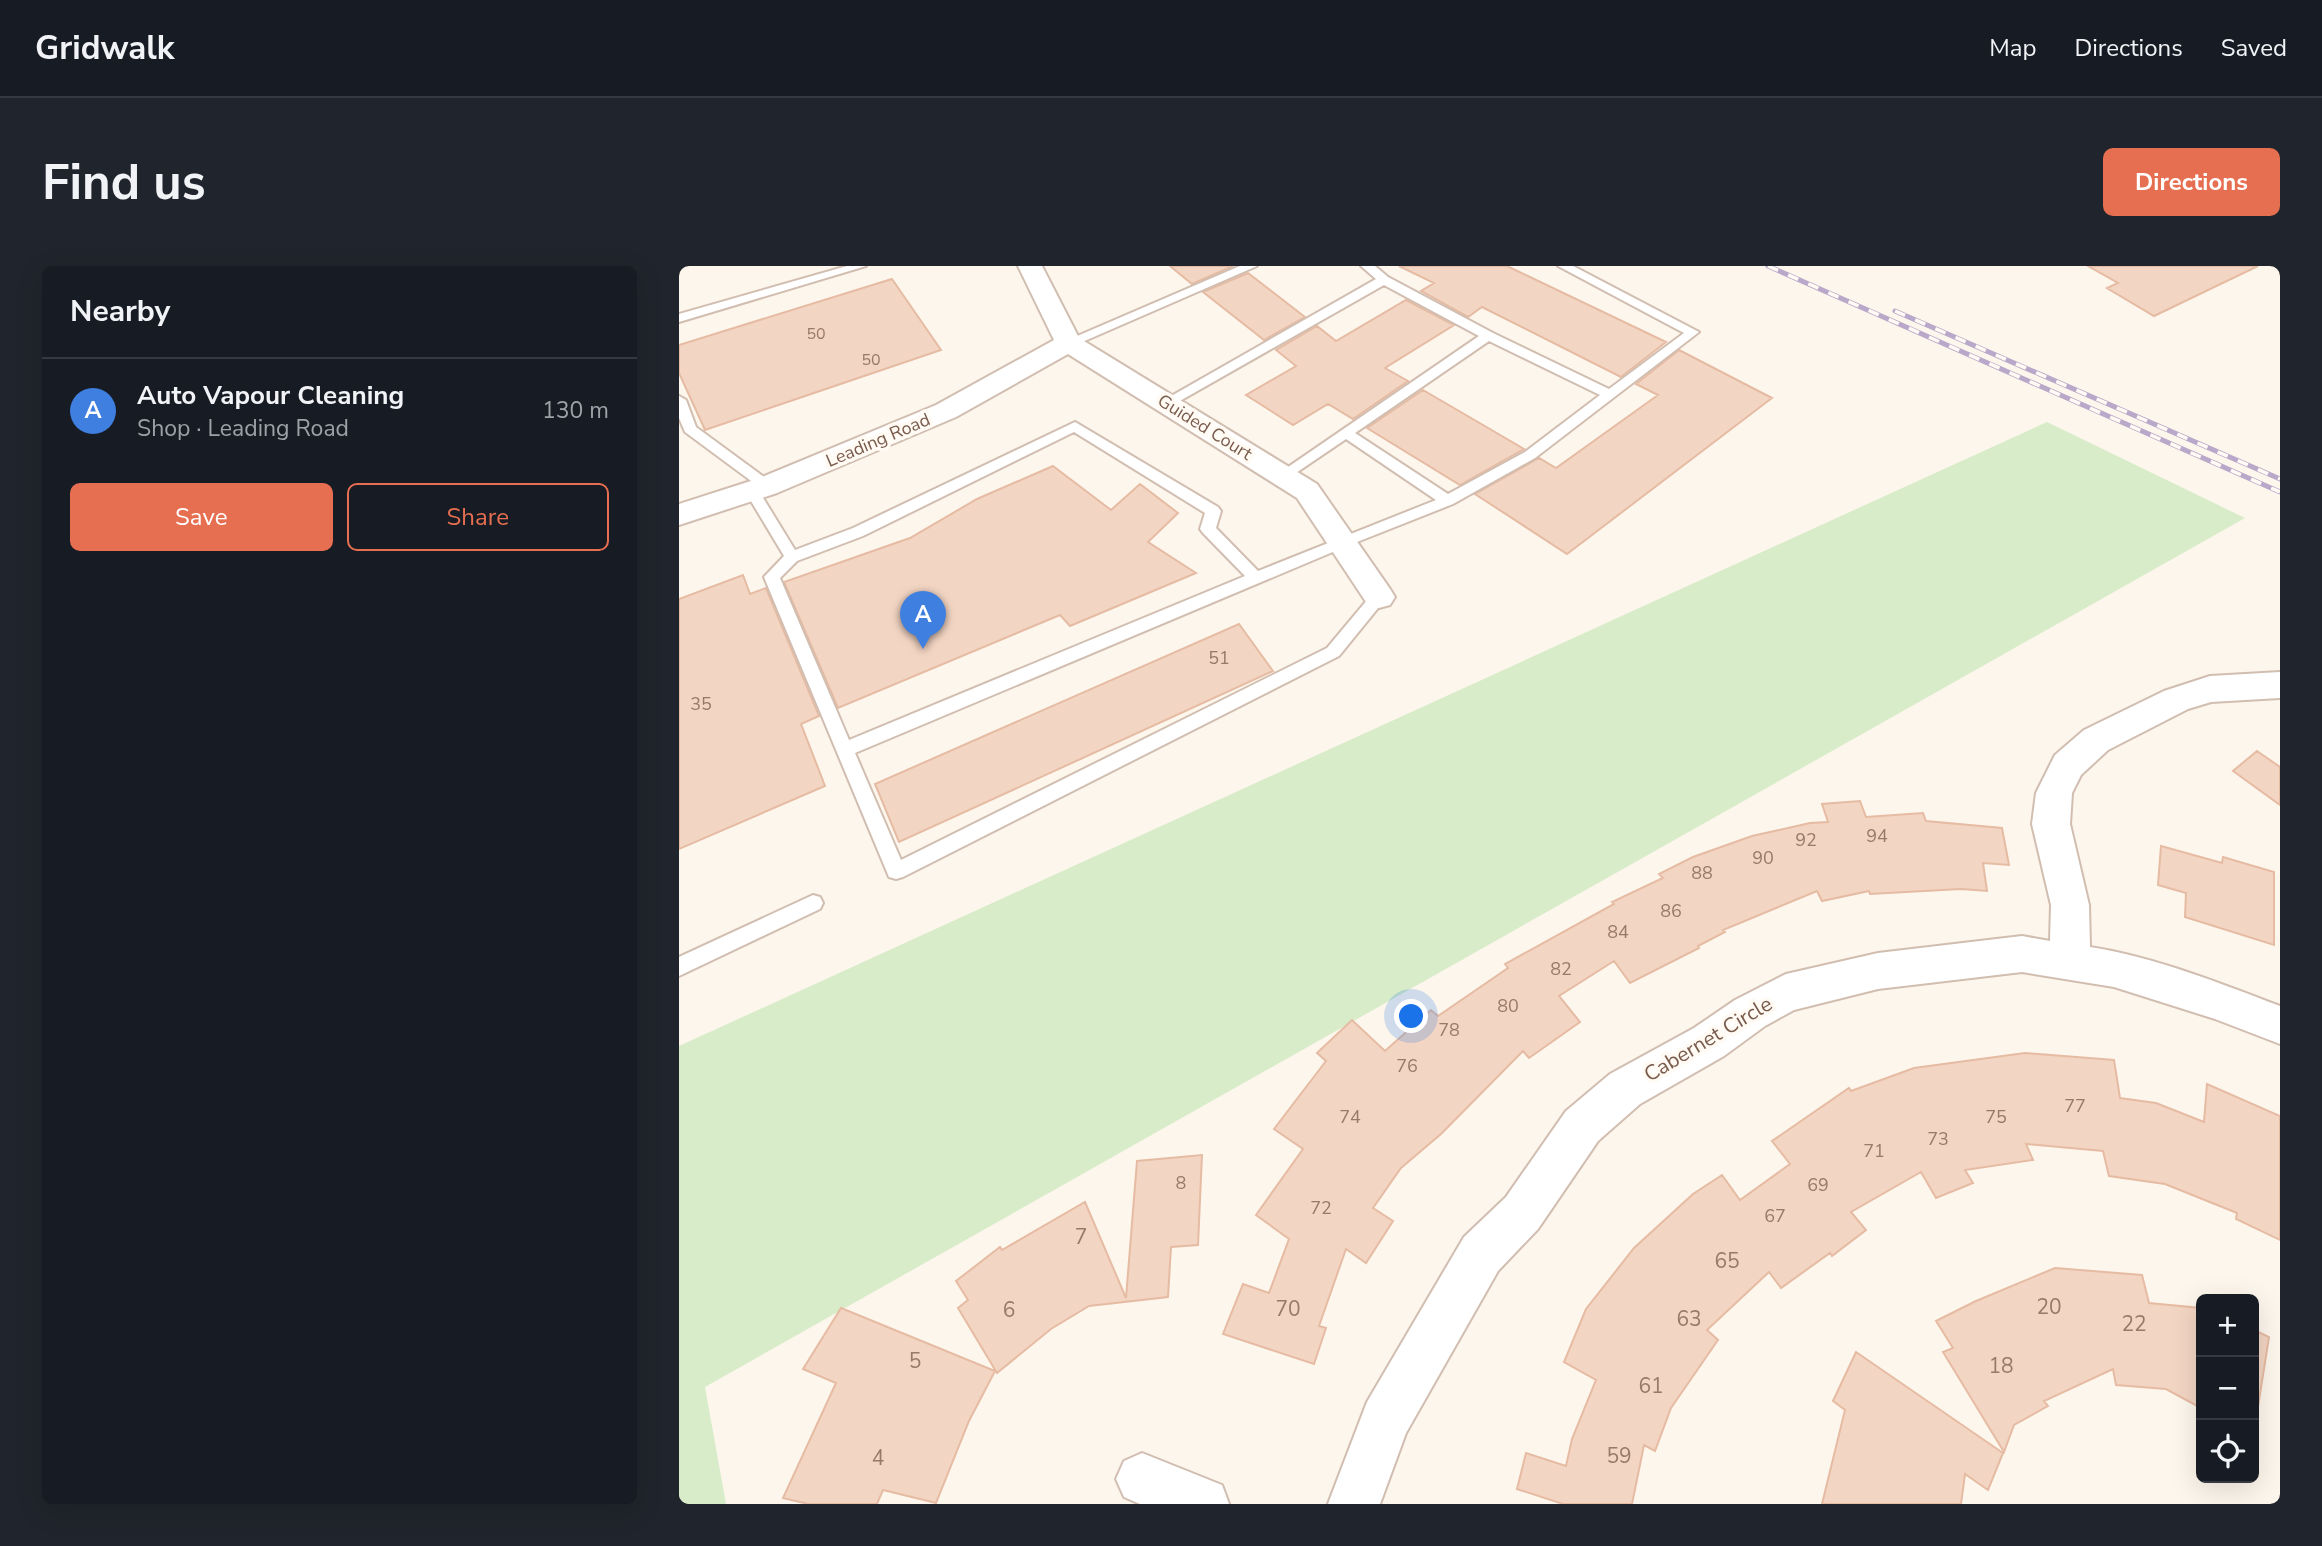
<!DOCTYPE html>
<meta charset="utf-8">
<style>
body{margin:0;font-family:"Nunito Sans",sans-serif;background:#20242c;color:#f1f3f6}
.controls{position:absolute;right:21px;bottom:21px;display:grid;overflow:hidden;border-radius:10px;box-shadow:0 7px 28px #0002}
.controls button{width:63px;height:63px;display:grid;place-items:center;padding:0;border:0;border-bottom:2px solid #363941;background:#171b24;color:#f1f3f6;font:35px sans-serif}
.you{position:absolute;left:733px;top:751px;width:24px;height:24px;margin:-18px;border:5px solid #fff;border-radius:50%;background:#1a73e8;box-shadow:0 0 0 10px #1a73e833}
.badge{display:grid;place-items:center;width:46px;height:46px;border-radius:50%;background:#e76f51;color:#fff;font-size:23px;font-weight:700}
.pin{position:absolute;translate:-50% -58px;filter:drop-shadow(0 2px 4px #0008)}
.pin::after{content:'';position:absolute;top:37px;width:24px;height:21px;background:inherit;clip-path:polygon(0 0,100% 0,50% 100%)}
.list{margin:0;padding:0;list-style:none}
h2{display:flex;justify-content:space-between;align-items:center;height:91px;margin:0;padding:0 28px;font-size:30px}
h2 small{font-size:23px;font-weight:400;color:#9ea1a6}
.list li{display:grid;grid-template-columns:46px 1fr auto;gap:21px;align-items:center;box-sizing:border-box;height:105px;padding:0 28px;border-top:2px solid #363941}
.list b{display:block;font-size:26px;white-space:nowrap}
.list p{margin:0;font-size:23px;white-space:nowrap;color:#9ea1a6}
.list em{font-size:23px;font-style:normal;color:#9ea1a6}
.actions{display:flex;gap:14px;padding:21px 28px}
.actions a{flex:1;padding:16px 0;border:2px solid #e76f51;border-radius:10px;text-align:center;font-size:24px;color:#e76f51}
.actions .main{background:#e76f51;color:#fff}
.icon{flex:none;width:38px;height:38px;fill:none;stroke:currentColor;stroke-width:2;stroke-linecap:round;stroke-linejoin:round}
.map{position:relative;flex:none;width:1601px;height:1238px;overflow:hidden;border-radius:10px}
header{display:flex;align-items:center;gap:42px;box-sizing:border-box;height:98px;padding:0 35px;background:#171b24;border-bottom:2px solid #363941}
header strong{font-size:33px}
nav{display:flex;gap:38px;margin-inline-start:auto;font-size:24px}
.intro{display:flex;align-items:center;justify-content:space-between;box-sizing:border-box;height:168px;padding:0 42px}
h1{margin:0;font-size:49px}
.button{padding:18px 32px;border-radius:10px;background:#e76f51;color:#fff;font-size:24px;font-weight:700}
main{display:flex;gap:42px;padding:0 42px}
aside{flex:1;background:#171b24;border-radius:10px;box-shadow:0 7px 28px #0002}
.map>svg:first-child{display:block}
.green{fill:#d8ecc9}
.building{fill:#f3d5c3;stroke:#e6bba3;stroke-width:2}
.lines{fill:none;stroke-linecap:round;stroke-linejoin:round}
.service-casing{stroke:#d1beb0;stroke-width:4}
.minor-casing{stroke:#d1beb0;stroke-width:4}
.service{fill:#fff;fill-rule:evenodd}
.minor{fill:#fff;fill-rule:evenodd}
.rail-casing{stroke:#b9a8c9;stroke-width:5}
.rail{stroke:#fffaf3;stroke-width:3.5;stroke-dasharray:11;stroke-linecap:butt}
.labels{text-anchor:middle;stroke-width:7;stroke-linejoin:round;paint-order:stroke}
.far-number-label{font-size:16px;fill:#987a6a}
.far-street-label{font-size:18px;fill:#7a5c4d;stroke:#fffaf3}
.number-label{font-size:18px;fill:#987a6a}
.street-label{font-size:21px;fill:#7a5c4d;stroke:#fffaf3}
.near-number-label{font-size:21px;fill:#987a6a}
</style>
<header>
<strong>Gridwalk</strong>
<nav><a>Map</a><a>Directions</a><a>Saved</a></nav>
</header>
<div class="intro"><h1>Find us</h1><a class="button">Directions</a></div>
<main>
<aside>
<h2>Nearby<small></small></h2>
<ul class="list">
<li><span class="badge" style="background:#3f7fe0">A</span><div><b>Auto Vapour Cleaning</b><p>Shop · Leading Road</p></div><em>130 m</em></li>
</ul>
<div class="actions"><a class="main">Save</a><a>Share</a></div>
</aside>
<div class="map">
<svg width="1601" height="1238" viewBox="0 0 1601 1238">
<rect width="100%" height="100%" fill="#fdf6ec"/>
<path class="green" d="M 1368,156 L 1566,252 L 26,1121 L 47,1238 L 0,1238 L 0,780 Z"/>
<path class="building" d="M 491,0 L 554,0 L 513,18 Z
M 720,0 L 828,0 L 987,76 L 942,111 L 803,41 L 789,51 L 742,25 L 755,17 Z
M 1409,0 L 1579,0 L 1475,50 L 1428,22 L 1439,17 Z
M 569,7 L 626,51 L 585,74 L 524,26 Z
M 213,13 L 262,84 L 26,164 L 0,107 L 0,79 Z
M 727,34 L 775,59 L 706,102 L 729,115 L 674,153 L 649,138 L 614,159 L 567,129 L 617,100 L 597,84 L 638,60 L 657,75 Z
M 1000,84 L 1093,132 L 888,288 L 796,228 L 860,192 L 877,202 L 979,129 L 957,118 Z
M 744,124 L 845,183 L 781,219 L 688,162 Z
M 374,200 L 432,244 L 461,218 L 499,247 L 469,276 L 517,307 L 391,360 L 381,349 L 159,442 L 105,316 L 231,272 L 298,233 Z
M 64,309 L 71,328 L 87,322 L 140,450 L 122,458 L 146,520 L 0,583 L 0,333 Z
M 560,358 L 594,405 L 220,576 L 196,518 Z
M 1578,485 L 1601,501 L 1601,539 L 1554,505 Z
M 1181,535 L 1187,551 L 1244,547 L 1247,555 L 1323,562 L 1330,599 L 1304,597 L 1308,625 L 1282,623 L 1191,628 L 1190,625 L 1143,635 L 1138,625 L 1044,664 L 1046,666 L 1019,680 L 1020,682 L 951,717 L 935,695 L 880,730 L 901,756 L 850,792 L 844,785 L 762,868 L 722,902 L 694,942 L 714,955 L 687,997 L 667,983 L 640,1060 L 647,1062 L 635,1098 L 544,1068 L 564,1018 L 590,1027 L 610,973 L 577,949 L 624,883 L 595,863 L 647,795 L 638,787 L 673,754 L 706,785 L 752,744 L 759,750 L 829,702 L 826,698 L 935,638 L 933,636 L 984,612 L 980,608 L 1014,591 L 1073,570 L 1131,557 L 1149,556 L 1143,538 Z
M 1482,580 L 1543,597 L 1544,591 L 1595,606 L 1595,679 L 1506,651 L 1507,627 L 1479,619 Z
M 1346,787 L 1435,794 L 1441,832 L 1477,837 L 1525,856 L 1528,818 L 1601,850 L 1601,974 L 1557,953 L 1558,947 L 1486,918 L 1430,910 L 1424,885 L 1347,878 L 1354,894 L 1286,904 L 1294,917 L 1257,932 L 1242,906 L 1172,946 L 1187,964 L 1153,990 L 1151,987 L 1102,1022 L 1090,1006 L 1028,1064 L 1039,1074 L 992,1142 L 976,1185 L 965,1179 L 953,1238 L 884,1238 L 838,1223 L 847,1187 L 887,1200 L 893,1173 L 917,1114 L 885,1096 L 907,1043 L 955,982 L 1014,928 L 1043,909 L 1061,934 L 1111,898 L 1093,875 L 1170,822 L 1172,825 L 1235,802 Z
M 523,889 L 519,979 L 492,981 L 489,1031 L 410,1040 L 372,1063 L 318,1107 L 279,1042 L 289,1034 L 277,1015 L 321,981 L 323,984 L 406,936 L 447,1032 L 458,895 Z
M 1376,1002 L 1463,1009 L 1470,1037 L 1522,1042 L 1522,1142 L 1487,1123 L 1437,1119 L 1434,1103 L 1365,1135 L 1369,1140 L 1335,1159 L 1325,1186 L 1264,1086 L 1274,1082 L 1257,1055 L 1297,1035 Z
M 162,1042 L 316,1105 L 290,1155 L 257,1237 L 204,1224 L 198,1238 L 129,1238 L 104,1232 L 157,1117 L 124,1103 Z
M 1575,1064 L 1590,1071 L 1575,1166 Z
M 1177,1086 L 1324,1187 L 1309,1224 L 1286,1208 L 1282,1238 L 1143,1238 L 1166,1144 L 1154,1135 Z"/>
<g class="lines">
<defs>
<path id="service" d="M 168,0 L 187,0 L 0,56 L 0,48 Z
M 561,0 L 578,0 L 394,80 L 384,80 L 382,77 Z
M 682,0 L 696,0 L 709,11 L 814,67 L 930,123 L 1005,67 L 879,0 L 894,0 L 1020,66 L 856,192 L 774,238 L 668,280 L 176,487 L 222,594 L 648,382 L 694,327 L 706,327 L 708,331 L 660,390 L 224,611 L 217,613 L 210,611 L 85,311 L 105,290 L 66,225 L 68,222 L 78,222 L 116,284 L 174,262 L 396,156 L 539,241 L 542,245 L 537,262 L 579,305 L 757,234 L 667,173 L 608,213 L 598,213 L 596,210 L 800,70 L 705,19 L 492,140 L 482,140 L 480,137 L 697,13 ZM 810,75 L 921,129 L 846,186 L 769,228 L 676,167 ZM 395,166 L 526,247 L 521,263 L 524,267 L 566,310 L 170,474 L 101,312 L 118,295 L 184,270 Z
M 0,130 L 7,134 L 17,161 L 93,217 L 95,220 L 93,223 L 83,223 L 6,166 L 0,152 Z
M 134,629 L 141,631 L 144,637 L 141,643 L 0,710 L 0,691 Z"/>
<path id="minor" d="M 339,0 L 363,0 L 400,72 L 638,218 L 711,323 L 716,331 L 711,339 L 700,342 L 689,339 L 618,232 L 389,88 L 277,151 L 98,227 L 0,259 L 0,238 L 78,213 L 257,139 L 375,74 Z
M 1601,406 L 1601,432 L 1532,436 L 1509,443 L 1429,484 L 1402,509 L 1393,527 L 1391,558 L 1410,639 L 1411,681 C 1476,691 1540,717 1601,740 L 1601,778 L 1536,753 L 1435,721 L 1343,706 L 1199,723 L 1115,744 L 1086,760 L 1045,790 L 961,838 L 919,875 L 859,963 L 819,1005 L 727,1167 L 701,1238 L 649,1238 L 688,1136 L 785,971 L 827,931 L 887,845 L 931,808 L 1015,762 L 1056,734 L 1107,708 L 1199,687 L 1343,670 L 1371,675 L 1372,639 L 1353,558 L 1357,527 L 1376,489 L 1405,464 L 1485,425 L 1531,410 Z
M 463,1187 L 543,1219 L 550,1238 L 461,1238 L 445,1231 L 437,1213 L 445,1195 Z"/>
</defs>
<use href="#service" class="service-casing"/>
<use href="#minor" class="minor-casing"/>
<use href="#service" class="service"/>
<use href="#minor" class="minor"/>
<defs>
<path id="rail" d="M 1089,0 L 1601,226
M 1216,45 L 1601,213"/>
</defs>
<use href="#rail" class="rail-casing"/>
<use href="#rail" class="rail"/>
</g>
<g class="labels">
<g class="far-number-label">
<text x="137" y="73">50</text>
<text x="192" y="99">50</text>
</g>
<g class="far-street-label">
<text transform="translate(526 161) rotate(32)" y="6">Guided Court</text>
<text transform="translate(199 174) rotate(-23)" y="6">Leading Road</text>
</g>
<g class="number-label">
<text x="540" y="398">51</text>
<text x="22" y="444">35</text>
<text x="1198" y="576">94</text>
<text x="1127" y="580">92</text>
<text x="1084" y="598">90</text>
<text x="1023" y="613">88</text>
<text x="992" y="651">86</text>
<text x="939" y="672">84</text>
<text x="882" y="709">82</text>
<text x="829" y="746">80</text>
<text x="770" y="770">78</text>
<text x="728" y="806">76</text>
<text x="1396" y="846">77</text>
<text x="671" y="857">74</text>
<text x="1317" y="857">75</text>
<text x="1259" y="879">73</text>
<text x="1195" y="891">71</text>
<text x="502" y="923">8</text>
<text x="1139" y="925">69</text>
<text x="642" y="948">72</text>
<text x="1096" y="956">67</text>
</g>
<g class="street-label">
<text transform="translate(1029 773) rotate(-31)" y="7">Cabernet Circle</text>
</g>
<g class="near-number-label">
<text x="402" y="978">7</text>
<text x="1048" y="1002">65</text>
<text x="1370" y="1048">20</text>
<text x="609" y="1050">70</text>
<text x="330" y="1051">6</text>
<text x="1010" y="1060">63</text>
<text x="1455" y="1065">22</text>
<text x="236" y="1102">5</text>
<text x="1322" y="1107">18</text>
<text x="972" y="1127">61</text>
<text x="940" y="1197">59</text>
<text x="199" y="1199">4</text>
</g>
</g>
</svg>
<div class="controls">
<button>+</button>
<button>−</button>
<button><svg class="icon" aria-label="locate" viewBox="0 0 24 24"><circle cx="12" cy="12" r="6"/><path d="M12 2v4M12 18v4M2 12h4M18 12h4"/></svg></button>
</div>
<div class="you"></div>
<div class="pin badge" style="left:244px;top:383px;background:#3f7fe0">A</div>
</div>
</main>
